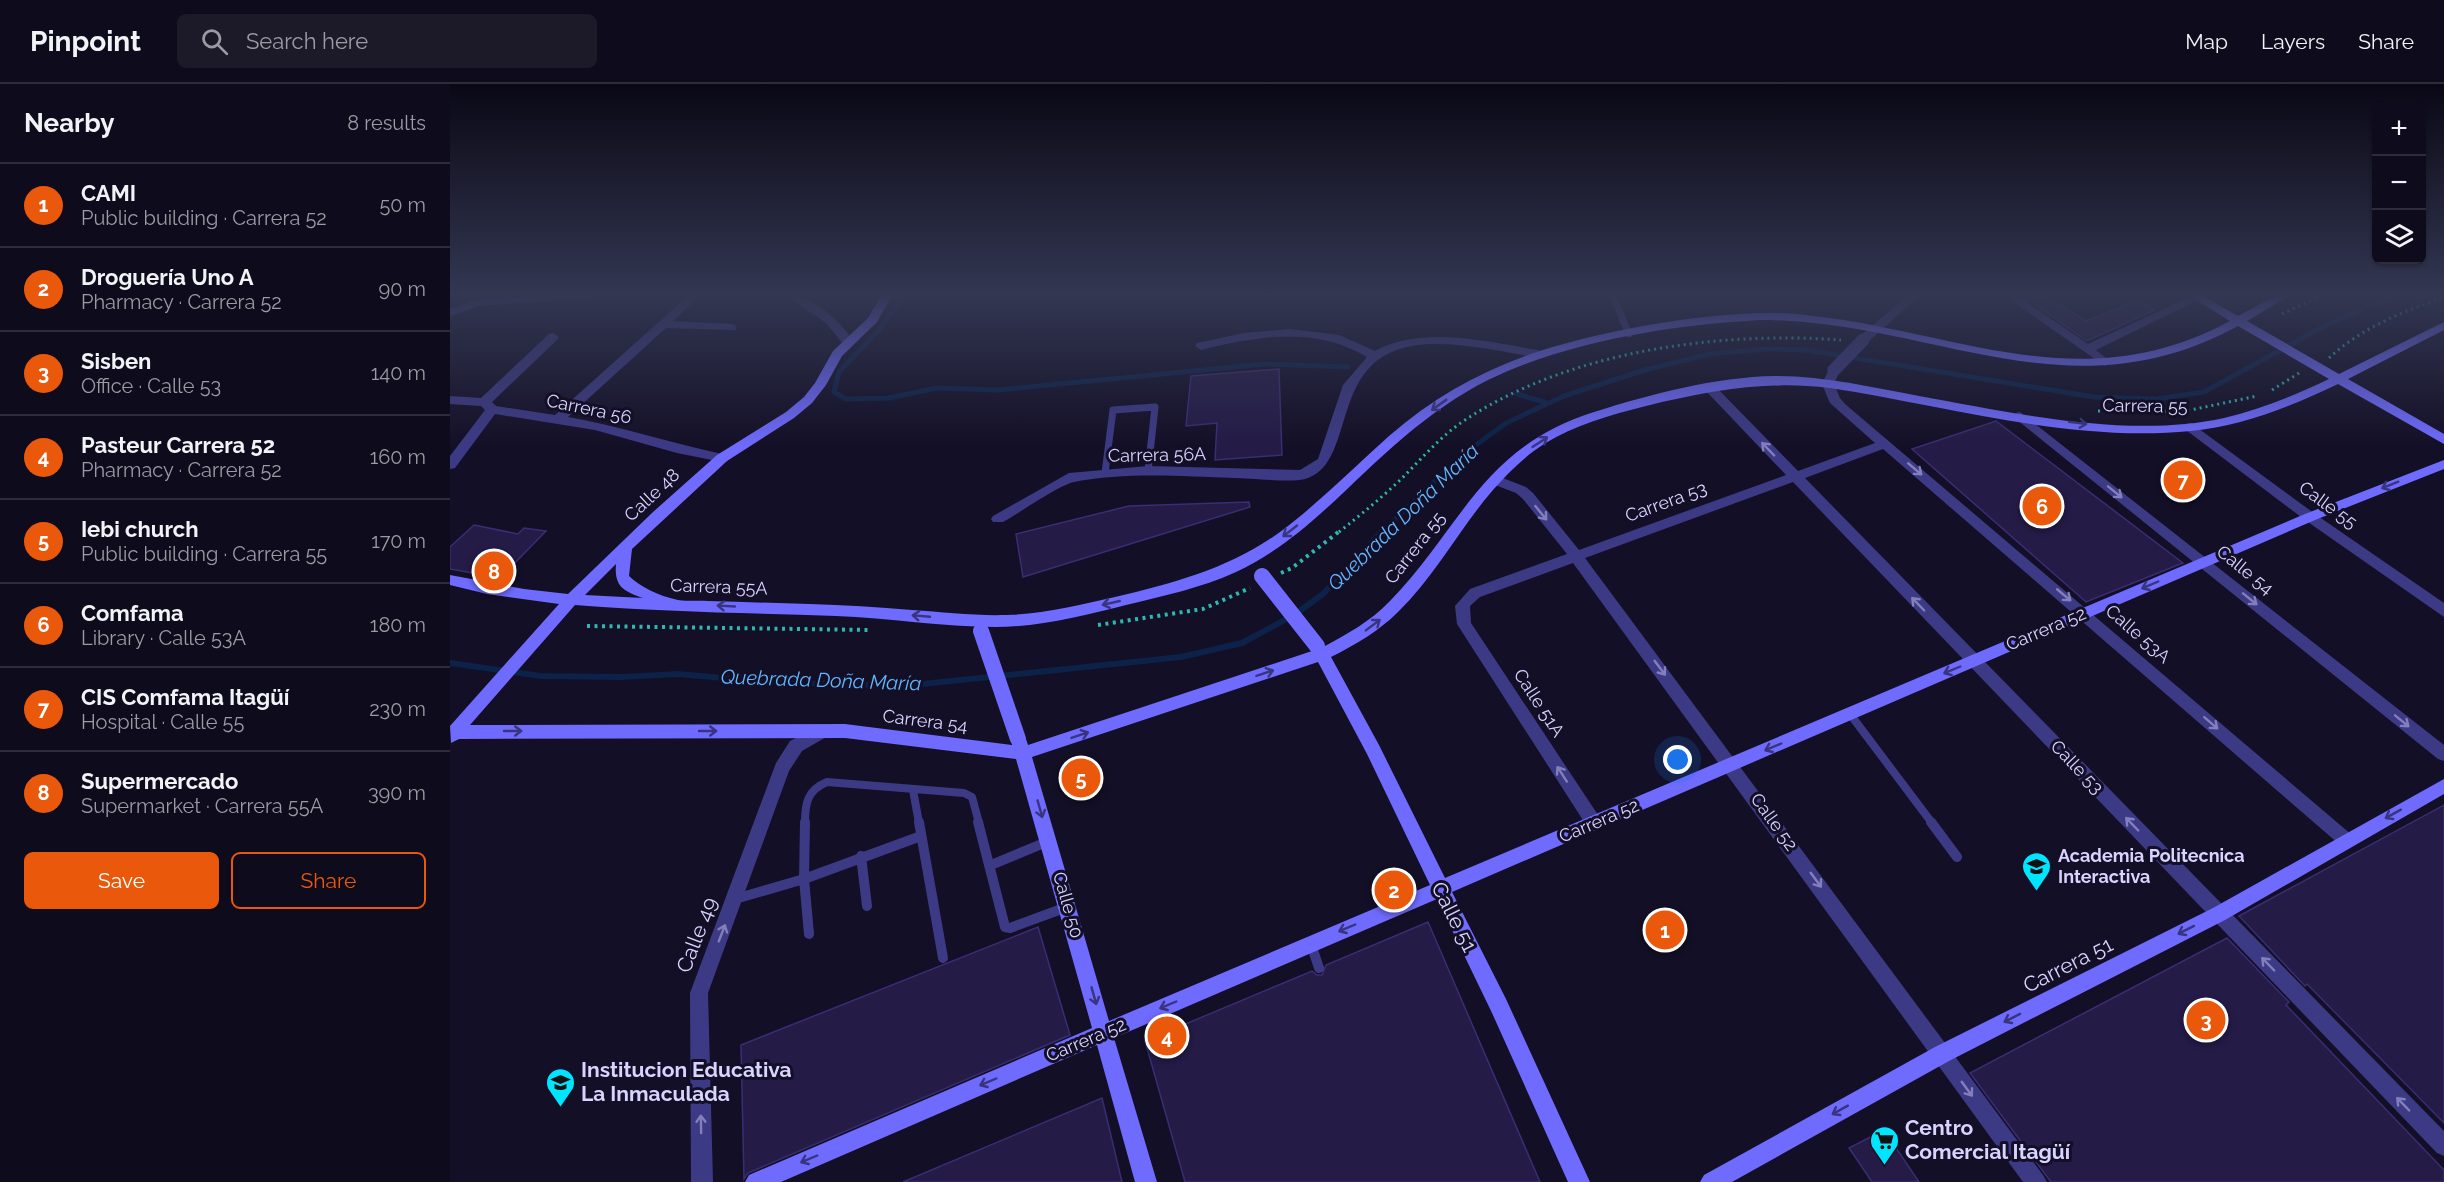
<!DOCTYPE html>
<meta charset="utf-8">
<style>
body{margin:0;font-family:Raleway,sans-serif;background:#1c1929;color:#f1f3f6}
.controls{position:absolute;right:18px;top:18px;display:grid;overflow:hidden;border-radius:9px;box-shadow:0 2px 4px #0004}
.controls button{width:54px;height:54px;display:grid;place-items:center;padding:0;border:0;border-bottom:2px solid #2e2b3b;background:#0e0b1c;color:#f1f3f6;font:30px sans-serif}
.you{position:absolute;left:1228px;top:676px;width:21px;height:21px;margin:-15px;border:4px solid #fff;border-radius:50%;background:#1a73e8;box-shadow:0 0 0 9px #1a73e833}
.badge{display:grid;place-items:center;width:39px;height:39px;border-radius:50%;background:#ea580c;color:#fff;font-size:20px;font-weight:700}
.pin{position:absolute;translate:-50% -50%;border:3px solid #fff;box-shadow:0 2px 6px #0006}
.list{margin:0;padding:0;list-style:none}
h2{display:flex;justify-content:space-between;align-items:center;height:78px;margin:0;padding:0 24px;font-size:26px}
h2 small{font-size:20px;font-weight:400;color:#9b9ba3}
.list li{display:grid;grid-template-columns:39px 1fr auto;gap:18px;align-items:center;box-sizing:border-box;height:84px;padding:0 24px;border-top:2px solid #2e2b3b}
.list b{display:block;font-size:22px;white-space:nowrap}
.list p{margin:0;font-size:20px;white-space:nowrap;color:#9b9ba3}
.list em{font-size:20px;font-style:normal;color:#9b9ba3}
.actions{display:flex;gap:12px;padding:18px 24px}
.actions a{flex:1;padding:14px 0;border:2px solid #ea580c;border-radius:9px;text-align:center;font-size:21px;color:#ea580c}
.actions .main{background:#ea580c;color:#fff}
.icon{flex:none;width:33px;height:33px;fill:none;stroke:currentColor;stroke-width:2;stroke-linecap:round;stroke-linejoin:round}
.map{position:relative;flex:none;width:1994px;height:1098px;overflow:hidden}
header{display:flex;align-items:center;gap:36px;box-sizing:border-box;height:84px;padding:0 30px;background:#0e0b1c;border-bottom:2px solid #2e2b3b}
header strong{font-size:28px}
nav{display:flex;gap:33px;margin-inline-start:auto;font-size:21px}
.search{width:420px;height:54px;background:#1c1929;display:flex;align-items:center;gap:15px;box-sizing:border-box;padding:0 21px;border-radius:9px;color:#9b9ba3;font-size:22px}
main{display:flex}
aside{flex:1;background:#0e0b1c}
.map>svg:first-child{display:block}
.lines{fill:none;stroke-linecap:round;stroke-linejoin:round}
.stream-far1{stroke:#0c2248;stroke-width:5}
.stream{stroke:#0c2248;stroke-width:6}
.building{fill:#241b47;stroke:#3b2d73;stroke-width:1.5}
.path-far1{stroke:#2fb8b0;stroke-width:3;stroke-dasharray:2 4;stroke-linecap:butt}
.path{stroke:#2fb8b0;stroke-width:4;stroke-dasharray:3 4.5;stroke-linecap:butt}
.lane-far2{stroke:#3d3a85;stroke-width:7}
.lane-far1{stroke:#3d3a85;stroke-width:8}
.lane{stroke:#3d3a85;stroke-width:10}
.street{fill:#3d3a85;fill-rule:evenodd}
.secondary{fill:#6f6bff;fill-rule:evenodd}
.street-bridge{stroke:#3d3a85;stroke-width:13}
.secondary-bridge{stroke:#6f6bff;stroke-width:16}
.oneway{stroke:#38347d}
.oneway2{stroke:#837fbc}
.labels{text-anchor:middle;stroke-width:6;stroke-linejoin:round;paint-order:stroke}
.street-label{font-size:18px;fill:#d9d4ff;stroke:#130f26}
.poi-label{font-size:18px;font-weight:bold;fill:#d9d4ff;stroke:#130f26;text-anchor:start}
.water-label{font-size:20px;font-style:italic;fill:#62b6ff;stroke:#130f26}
.near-street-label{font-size:21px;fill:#d9d4ff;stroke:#130f26}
.near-poi-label{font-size:21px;font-weight:bold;fill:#d9d4ff;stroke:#130f26;text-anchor:start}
</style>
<header>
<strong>Pinpoint</strong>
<div class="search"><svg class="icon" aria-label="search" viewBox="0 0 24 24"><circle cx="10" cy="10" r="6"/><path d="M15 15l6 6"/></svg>Search here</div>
<nav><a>Map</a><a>Layers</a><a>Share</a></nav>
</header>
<main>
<aside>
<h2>Nearby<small>8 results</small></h2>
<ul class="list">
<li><span class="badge">1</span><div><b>CAMI</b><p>Public building · Carrera 52</p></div><em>50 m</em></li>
<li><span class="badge">2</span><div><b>Droguería Uno A</b><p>Pharmacy · Carrera 52</p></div><em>90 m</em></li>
<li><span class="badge">3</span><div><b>Sisben</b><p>Office · Calle 53</p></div><em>140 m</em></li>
<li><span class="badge">4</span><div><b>Pasteur Carrera 52</b><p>Pharmacy · Carrera 52</p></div><em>160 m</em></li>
<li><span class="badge">5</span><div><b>Iebi church</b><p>Public building · Carrera 55</p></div><em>170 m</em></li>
<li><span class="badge">6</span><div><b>Comfama</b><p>Library · Calle 53A</p></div><em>180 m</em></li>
<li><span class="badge">7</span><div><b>CIS Comfama Itagüí</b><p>Hospital · Calle 55</p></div><em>230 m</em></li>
<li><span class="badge">8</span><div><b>Supermercado</b><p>Supermarket · Carrera 55A</p></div><em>390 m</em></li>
</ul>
<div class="actions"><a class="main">Save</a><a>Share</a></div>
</aside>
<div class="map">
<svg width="1994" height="1098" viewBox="0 0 1994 1098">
<rect width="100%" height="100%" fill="#130f26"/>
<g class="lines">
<path class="stream-far1" d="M 448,220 L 428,247 L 389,288 L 384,308 L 396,315 L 439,314 L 487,304 L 548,306 L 815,280 L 898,283
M 1067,310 L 1097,319
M 932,448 L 1011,372 L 1056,339 L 1114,312 L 1195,286 L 1260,270 L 1317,265 L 1356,266 L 1644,313 L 1706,315 L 1754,308 L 1878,240 L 1950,210"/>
<path class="stream" d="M 0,579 L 91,592 L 171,593 L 228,590 L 321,598 L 453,602 L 731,573 L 792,559 L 844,531 L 873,510 L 933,446"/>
</g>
<path class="building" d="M 1587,210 L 1592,210 L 1636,237 L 1688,216 L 1705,226 L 1637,257 L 1581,218 Z
M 829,285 L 832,371 L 765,376 L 767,339 L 736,342 L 741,292 Z
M 1546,337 L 1733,479 L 1636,518 L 1462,365 Z
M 799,418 L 800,423 L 573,493 L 566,450 L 679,422 Z
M 24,441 L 68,450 L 74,444 L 96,447 L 50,494 L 0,485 L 0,463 Z
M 1994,721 L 1994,1039 L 1857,900 L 1855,902 L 1789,832 Z
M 978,838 L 1090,1098 L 735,1098 L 695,957 L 862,887 L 867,891 L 872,891 L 876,881 Z
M 588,843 L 620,951 L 298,1089 L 294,1095 L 291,961 Z
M 1777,854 L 1839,918 L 1836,921 L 1994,1086 L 1994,1098 L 1601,1098 L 1520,989 Z
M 652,1014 L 672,1098 L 453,1098 Z
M 1434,1046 L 1469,1098 L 1422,1098 L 1399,1064 Z"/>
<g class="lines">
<path class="path-far1" d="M 1832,230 L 1875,210
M 1879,274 C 1910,245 1954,226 1994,214
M 1822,306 L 1849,289
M 1648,327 L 1731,328 L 1807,312
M 889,448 C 909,432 929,416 948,398 C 970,377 989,353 1015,336 C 1120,267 1268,247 1391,256"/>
<path class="path" d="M 831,489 L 842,484 L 891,446
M 648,541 L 753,525 L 800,504
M 137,542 L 419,546"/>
<path class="lane-far2" d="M 1162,210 L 1179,250
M 655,389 L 663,326 L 705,323 L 698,387"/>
<path class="lane-far1" d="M 1400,630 L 1482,739
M 463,706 L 469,739
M 355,739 C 355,720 357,706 377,698 L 514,709 L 522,713 L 529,739"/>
<path class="lane" d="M 355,738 L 354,795 L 359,850
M 469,738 L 493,874
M 528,738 L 555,843 L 560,844 L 617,823
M 1481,738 L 1507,773
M 411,772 L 417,822
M 541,781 L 599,757
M 285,815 L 354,795 L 471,752
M 861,860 L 869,884"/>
<path class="street" d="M 106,210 L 154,210 L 148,213 L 29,222 L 0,232 L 0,225 L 27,216 Z
M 240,210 L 252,210 L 223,237 L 282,240 L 286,242 L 286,246 L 216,244 L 118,333 C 170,342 220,359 272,370 L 277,371 L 279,374 L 277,377 L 272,378 L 227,369 L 145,346 L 45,330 L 5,384 L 0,385 L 0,372 L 35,326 L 31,322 L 0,320 L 0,312 L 31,314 L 99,250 L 103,249 L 109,253 L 107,256 L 42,318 L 46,322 L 105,331 Z
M 334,210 C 361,210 390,236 404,258 L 402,261 L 394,261 L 376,239 Z
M 1459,210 L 1471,210 L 1417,259 L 1409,259 L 1409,253 Z
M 1552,210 L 1565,210 L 1638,260 L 1738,214 L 1746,214 L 1748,216 L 1646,266 L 1661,278 L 1655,282 Z
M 840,245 L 889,251 L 925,267 C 973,241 1037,258 1088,266 L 1094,270 L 1088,274 C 1047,267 984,251 944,267 C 881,292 904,381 855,395 C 840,399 801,394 783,394 C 733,392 672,388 624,398 C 609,401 568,430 553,438 L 543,438 L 541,435 L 543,432 L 619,389 L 698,382 L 850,386 L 868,375 L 893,301 L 917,273 C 865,242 807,252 751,266 L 745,262 L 747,259 L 794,249 Z
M 1384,282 L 1390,286 L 1384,300 L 1390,314 L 1395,320 L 1902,751 L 1905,756 L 1902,761 L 1896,764 L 1890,761 L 1433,365 L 1355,394 L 1994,1047 L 1994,1072 L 1987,1069 L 1343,398 L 1135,474 L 1593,1091 L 1597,1098 L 1573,1098 L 1123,479 L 1030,513 L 1020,522 L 1021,539 L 1150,734 L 1153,739 L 1150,744 L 1144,747 L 1138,744 L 1007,540 L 1005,522 L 1020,505 L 1117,470 L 1073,415 L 1066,409 L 1040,399 L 1038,396 L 1045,391 L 1076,403 L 1083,409 L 1129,466 L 1336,391 L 1256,307 L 1256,301 L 1264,301 L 1348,387 L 1425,359 L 1380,319 L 1372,300 L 1380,283 Z
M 1570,328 L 1994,661 L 1994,677 L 1988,675 L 1566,335 L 1566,329 Z
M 1741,339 L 1865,430 L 1994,519 L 1994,533 L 1855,436 L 1736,346 L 1736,340 Z
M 372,640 L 378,642 L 380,647 L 378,652 L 352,667 L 339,687 L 258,909 L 263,1098 L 241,1098 L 240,909 L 326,679 L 340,657 Z"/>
<path class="secondary" d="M 432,210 L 443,210 L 427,238 L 392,272 L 376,301 L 362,319 L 344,334 L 277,377 L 182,465 L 179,492 C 190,503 210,512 224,515 C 234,518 247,516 258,517 C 292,518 326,519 360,520 C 394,521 428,523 462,526 C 493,528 525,532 556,531 C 593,530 629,521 665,513 C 725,499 780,484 830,448 C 869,419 903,384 939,352 C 980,316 1027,289 1078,271 C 1150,246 1271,224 1347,230 C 1502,244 1628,319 1780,237 L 1737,210 L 1750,210 L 1788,232 L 1829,210 L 1842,210 L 1797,237 L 1889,290 L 1994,238 L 1994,246 L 1898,295 L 1994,350 L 1994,360 L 1888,300 C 1842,322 1792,342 1741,347 C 1620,359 1498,322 1380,304 C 1316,296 1258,307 1196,322 C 1160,331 1125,341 1094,360 C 1075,372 1058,389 1043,406 C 1010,444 985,492 948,528 C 929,547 905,561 881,573 L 929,661 L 995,794 L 1855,430 L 1994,376 L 1994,385 L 1865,436 L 1002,808 L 1056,915 L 1140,1098 L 1118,1098 L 1042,929 L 987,815 L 664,954 L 707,1098 L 685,1098 L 647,961 L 331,1098 L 295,1098 L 299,1091 L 642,944 L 566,675 L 395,654 L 9,655 L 1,659 L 0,642 L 109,520 L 37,510 L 0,501 L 0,491 L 74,505 L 118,510 L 203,428 L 267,371 L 336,328 L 354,313 L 365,299 L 383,267 L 418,234 ZM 1310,236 C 1483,236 1617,335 1788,242 L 1879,295 C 1846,311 1811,325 1774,334 C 1679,355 1564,329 1469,312 C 1421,303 1374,292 1325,292 C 1265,293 1201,310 1144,328 C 1031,364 1013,442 939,518 C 921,537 897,550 875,562 L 872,558 L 862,558 L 859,562 L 862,567 L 578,661 L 576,655 L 570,653 L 564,655 L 562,661 L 395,640 L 20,641 L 125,521 C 212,528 299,529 386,532 C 439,534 492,543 545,543 C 589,543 633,532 676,521 C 713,512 751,504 786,488 C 853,457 899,399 954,353 C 980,331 1008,311 1038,296 C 1118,257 1222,241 1310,236 ZM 166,480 C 164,503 174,507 193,514 L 135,511 ZM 868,578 L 917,670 L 980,801 L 659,937 L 582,673 Z
M 1994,695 L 1994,710 L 1775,836 L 1499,977 L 1282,1098 L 1250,1098 L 1254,1091 L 1485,963 L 1763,824 Z"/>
<path class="street-bridge" d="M 1384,286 L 1413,256"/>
<path class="secondary-bridge" d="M 812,492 L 867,562
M 531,547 L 568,655"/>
</g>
<defs><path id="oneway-shaft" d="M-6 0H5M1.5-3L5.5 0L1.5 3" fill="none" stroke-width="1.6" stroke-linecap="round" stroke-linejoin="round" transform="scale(1.5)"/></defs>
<g class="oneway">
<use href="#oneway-shaft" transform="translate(989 321) rotate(145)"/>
<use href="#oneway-shaft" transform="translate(1628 339) rotate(7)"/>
<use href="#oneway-shaft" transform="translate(1090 358) rotate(-33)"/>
<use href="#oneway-shaft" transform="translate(1940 401) rotate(158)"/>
<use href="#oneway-shaft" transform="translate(840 447) rotate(142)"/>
<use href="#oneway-shaft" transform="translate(1700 501) rotate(157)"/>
<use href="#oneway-shaft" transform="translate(661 519) rotate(167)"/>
<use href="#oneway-shaft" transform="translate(276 522) rotate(-177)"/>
<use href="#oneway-shaft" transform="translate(471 532) rotate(-175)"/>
<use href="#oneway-shaft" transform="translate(923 541) rotate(-37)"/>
<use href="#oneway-shaft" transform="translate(1502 586) rotate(157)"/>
<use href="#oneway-shaft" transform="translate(815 589) rotate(-18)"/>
<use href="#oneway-shaft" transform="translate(63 647)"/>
<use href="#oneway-shaft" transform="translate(258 647)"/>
<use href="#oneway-shaft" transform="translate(630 651) rotate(-18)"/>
<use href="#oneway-shaft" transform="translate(1323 663) rotate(157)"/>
<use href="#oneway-shaft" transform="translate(590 725) rotate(74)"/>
<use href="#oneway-shaft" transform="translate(1943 730) rotate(151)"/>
<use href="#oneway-shaft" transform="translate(897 844) rotate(157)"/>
<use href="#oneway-shaft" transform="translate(1736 846) rotate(153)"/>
<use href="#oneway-shaft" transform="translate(644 912) rotate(74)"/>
<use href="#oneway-shaft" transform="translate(718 921) rotate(157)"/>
<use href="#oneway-shaft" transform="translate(1562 934) rotate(153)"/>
<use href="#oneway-shaft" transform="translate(538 998) rotate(157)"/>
<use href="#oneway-shaft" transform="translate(1390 1026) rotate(151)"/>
<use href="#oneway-shaft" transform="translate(359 1075) rotate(157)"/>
</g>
<g class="oneway2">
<use href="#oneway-shaft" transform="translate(1318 365) rotate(-134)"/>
<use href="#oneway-shaft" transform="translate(1465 385) rotate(40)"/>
<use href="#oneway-shaft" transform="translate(1665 408) rotate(39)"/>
<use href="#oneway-shaft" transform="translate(1091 429) rotate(51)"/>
<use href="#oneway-shaft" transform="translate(1614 511) rotate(40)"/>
<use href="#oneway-shaft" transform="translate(1800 515) rotate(39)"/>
<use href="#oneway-shaft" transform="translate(1468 520) rotate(-134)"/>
<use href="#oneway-shaft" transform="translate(1210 584) rotate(53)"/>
<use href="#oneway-shaft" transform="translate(1952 637) rotate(39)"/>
<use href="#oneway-shaft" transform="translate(1761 639) rotate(41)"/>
<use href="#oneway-shaft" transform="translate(1112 690) rotate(-123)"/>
<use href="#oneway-shaft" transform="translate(1682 740) rotate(-134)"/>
<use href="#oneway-shaft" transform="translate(1366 796) rotate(54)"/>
<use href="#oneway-shaft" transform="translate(272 849) rotate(-69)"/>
<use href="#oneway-shaft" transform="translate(1818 880) rotate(-134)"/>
<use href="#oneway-shaft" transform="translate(1517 1005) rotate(54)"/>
<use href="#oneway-shaft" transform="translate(1953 1020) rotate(-134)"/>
<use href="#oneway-shaft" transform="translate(251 1040) rotate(-91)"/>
</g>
<linearGradient id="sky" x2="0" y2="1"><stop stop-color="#0a0815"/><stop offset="0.58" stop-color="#333752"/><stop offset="1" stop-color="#333752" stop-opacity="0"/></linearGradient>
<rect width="1994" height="363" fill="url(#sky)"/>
<defs>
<symbol id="school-pin" viewBox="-11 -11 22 30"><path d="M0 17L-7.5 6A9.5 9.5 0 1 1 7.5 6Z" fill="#00e5ff" stroke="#130f26"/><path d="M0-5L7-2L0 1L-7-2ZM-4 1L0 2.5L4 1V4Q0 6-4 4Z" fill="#111"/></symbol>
<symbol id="supermarket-pin" viewBox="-11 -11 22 30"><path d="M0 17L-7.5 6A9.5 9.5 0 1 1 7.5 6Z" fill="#00e5ff" stroke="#130f26"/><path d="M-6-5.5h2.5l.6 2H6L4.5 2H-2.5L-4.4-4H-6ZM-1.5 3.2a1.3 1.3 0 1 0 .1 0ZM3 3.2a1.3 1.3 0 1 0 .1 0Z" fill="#111"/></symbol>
</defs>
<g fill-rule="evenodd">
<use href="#school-pin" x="1570" y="766" width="33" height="45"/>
<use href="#school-pin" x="94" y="982" width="33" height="45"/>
<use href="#supermarket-pin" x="1418" y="1040" width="33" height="45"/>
</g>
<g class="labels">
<g class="street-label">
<text transform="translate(1695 322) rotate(1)" y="6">Carrera 55</text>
<text transform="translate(139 325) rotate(12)" y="6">Carrera 56</text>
<text transform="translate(707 371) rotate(-1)" y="6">Carrera 56A</text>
<text transform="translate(202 411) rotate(-43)" y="6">Calle 48</text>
<text transform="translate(1216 418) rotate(-20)" y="6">Carrera 53</text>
<text transform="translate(1878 421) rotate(36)" y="6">Calle 55</text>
<text transform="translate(965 464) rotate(-52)" y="6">Carrera 55</text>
<text transform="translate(1795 486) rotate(39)" y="6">Calle 54</text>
<text transform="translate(269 503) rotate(2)" y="6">Carrera 55A</text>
<text transform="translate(1596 545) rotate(-23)" y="6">Carrera 52</text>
<text transform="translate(1688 550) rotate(41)" y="6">Calle 53A</text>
<text transform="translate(1089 619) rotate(57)" y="6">Calle 51A</text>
<text transform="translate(475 637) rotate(7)" y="6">Carrera 54</text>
<text transform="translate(1627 683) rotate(46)" y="6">Calle 53</text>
<text transform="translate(1149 737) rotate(-23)" y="6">Carrera 52</text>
<text transform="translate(1324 738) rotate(54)" y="6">Calle 52</text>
<text transform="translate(618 821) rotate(74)" y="6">Calle 50</text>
<text transform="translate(636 956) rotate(-23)" y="6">Carrera 52</text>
</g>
<g class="poi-label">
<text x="1608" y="778">Academia Politecnica<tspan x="1608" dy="21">Interactiva</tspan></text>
</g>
<g class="water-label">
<text transform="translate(953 433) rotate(-44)" y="7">Quebrada Doña María</text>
<text transform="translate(371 596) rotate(2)" y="7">Quebrada Doña María</text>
</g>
<g class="near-street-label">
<text transform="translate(1004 833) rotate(63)" y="7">Calle 51</text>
<text transform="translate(247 851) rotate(-69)" y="7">Calle 49</text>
<text transform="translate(1618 881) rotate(-27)" y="7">Carrera 51</text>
</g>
<g class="near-poi-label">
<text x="131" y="993">Institucion Educativa<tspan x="131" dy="24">La Inmaculada</tspan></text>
<text x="1455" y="1051">Centro<tspan x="1455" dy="24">Comercial Itagüí</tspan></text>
</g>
</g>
</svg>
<div class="controls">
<button>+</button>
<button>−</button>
<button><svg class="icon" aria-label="layers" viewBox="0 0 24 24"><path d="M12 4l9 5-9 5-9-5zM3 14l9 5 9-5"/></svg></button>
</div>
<div class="you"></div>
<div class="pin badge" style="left:1215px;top:846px">1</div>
<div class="pin badge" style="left:944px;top:806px">2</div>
<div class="pin badge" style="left:1756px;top:936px">3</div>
<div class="pin badge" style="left:717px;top:952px">4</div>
<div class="pin badge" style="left:631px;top:694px">5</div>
<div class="pin badge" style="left:1592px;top:422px">6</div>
<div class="pin badge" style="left:1733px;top:396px">7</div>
<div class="pin badge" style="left:44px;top:487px">8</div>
</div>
</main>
